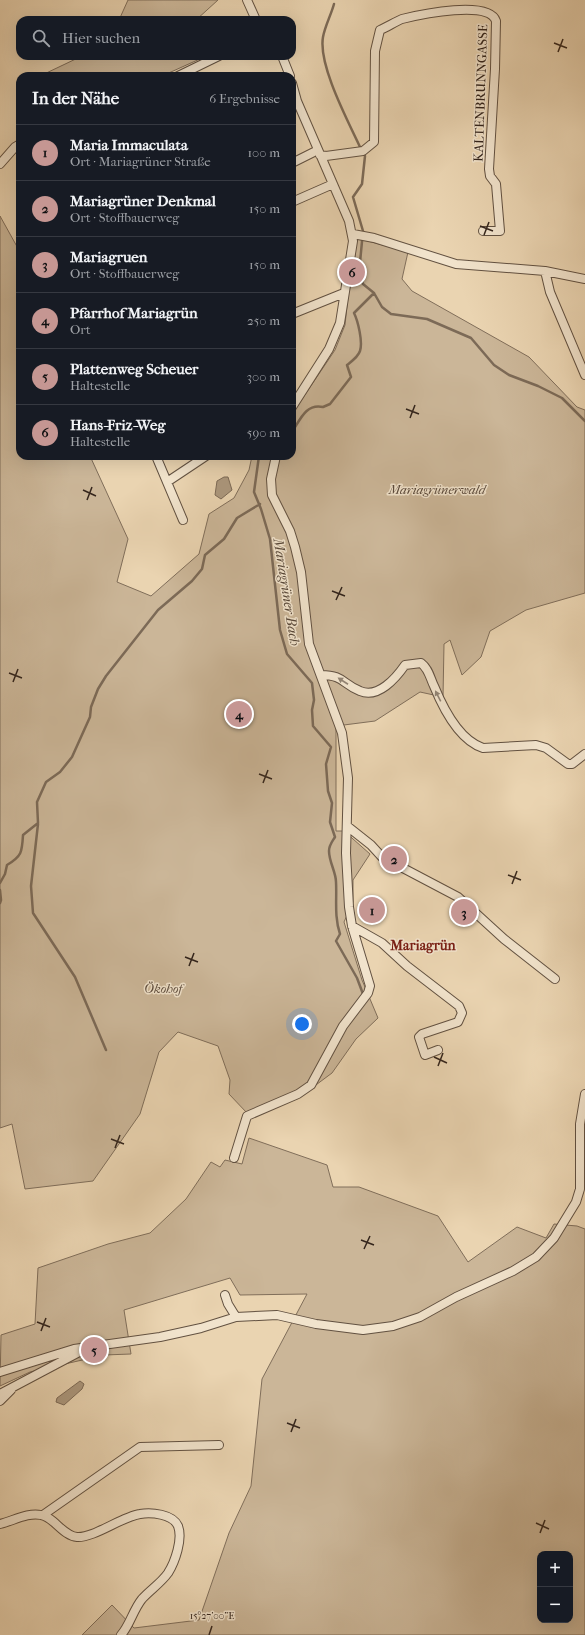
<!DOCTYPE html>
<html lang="de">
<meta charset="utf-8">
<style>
body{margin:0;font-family:"IM FELL French Canon",serif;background:#20242c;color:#f1f3f6}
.controls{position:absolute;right:12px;bottom:12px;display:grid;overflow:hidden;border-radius:8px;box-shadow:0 4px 16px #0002}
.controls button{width:36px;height:36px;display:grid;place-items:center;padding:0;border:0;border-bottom:1px solid #363941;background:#171b24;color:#f1f3f6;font:20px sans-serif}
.you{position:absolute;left:302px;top:1024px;width:14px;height:14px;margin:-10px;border:3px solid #fff;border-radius:50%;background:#1a73e8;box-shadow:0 0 0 6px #1a73e833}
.badge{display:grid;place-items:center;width:26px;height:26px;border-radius:50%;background:#c59692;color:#111;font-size:13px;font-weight:700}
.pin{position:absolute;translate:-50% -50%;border:2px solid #fff;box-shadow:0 1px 4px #0006}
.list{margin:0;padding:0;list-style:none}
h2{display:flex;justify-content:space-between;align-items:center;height:52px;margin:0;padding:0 16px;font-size:17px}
h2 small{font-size:13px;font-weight:400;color:#9ea1a6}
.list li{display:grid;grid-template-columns:26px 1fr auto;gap:12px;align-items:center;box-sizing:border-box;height:56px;padding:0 16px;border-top:1px solid #363941}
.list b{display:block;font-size:15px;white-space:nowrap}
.list p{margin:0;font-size:13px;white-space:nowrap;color:#9ea1a6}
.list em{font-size:13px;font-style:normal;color:#9ea1a6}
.icon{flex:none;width:22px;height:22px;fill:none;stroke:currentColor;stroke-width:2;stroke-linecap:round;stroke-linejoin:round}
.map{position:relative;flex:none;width:585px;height:1635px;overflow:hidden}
.search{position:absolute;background:#171b24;box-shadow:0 4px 16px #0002;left:16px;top:16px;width:280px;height:44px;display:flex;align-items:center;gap:10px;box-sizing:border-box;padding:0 14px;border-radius:12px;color:#9ea1a6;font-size:15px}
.panel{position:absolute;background:#171b24;box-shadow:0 4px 16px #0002;left:16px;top:72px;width:280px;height:388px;border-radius:12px}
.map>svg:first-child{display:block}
.green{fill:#cbb698;stroke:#806e5a;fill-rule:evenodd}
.water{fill:#ac987e;stroke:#7c6a57}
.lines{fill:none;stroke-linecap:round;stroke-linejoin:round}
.stream{stroke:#7c6a57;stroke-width:2.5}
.minor-casing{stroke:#625141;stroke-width:10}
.minor{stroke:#f1e3cc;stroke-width:8}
.oneway{fill:#928474}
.ticks{fill:none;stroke:#34251c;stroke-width:1.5}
.labels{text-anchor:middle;stroke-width:3;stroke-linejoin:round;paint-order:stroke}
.street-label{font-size:13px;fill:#34251c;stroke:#f1e3cc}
.park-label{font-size:13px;font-style:italic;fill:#5a493b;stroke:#f1e3cc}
.water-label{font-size:14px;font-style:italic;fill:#584839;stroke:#f1e3cc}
.neighbourhood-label{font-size:14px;font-weight:bold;fill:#7a1f14;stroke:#f1e3cc}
.ticks-label{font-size:10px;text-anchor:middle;fill:#34251c;stroke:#f1e3cc;stroke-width:3;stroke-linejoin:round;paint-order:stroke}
</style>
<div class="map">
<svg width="585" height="1635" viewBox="0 0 585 1635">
<rect width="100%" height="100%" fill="#ead4b1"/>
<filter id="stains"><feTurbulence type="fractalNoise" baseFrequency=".005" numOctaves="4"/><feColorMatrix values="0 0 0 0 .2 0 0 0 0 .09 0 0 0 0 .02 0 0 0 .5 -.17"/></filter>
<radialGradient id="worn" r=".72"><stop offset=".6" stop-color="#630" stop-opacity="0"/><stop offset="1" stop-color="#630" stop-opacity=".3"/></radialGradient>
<path class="green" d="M 128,0 L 218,0 L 196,20 L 119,20 Z
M 82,56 L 201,56 L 202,58 L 162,76 L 40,76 Z
M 0,216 L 20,252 L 20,456 L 90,456 L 128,539 L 117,582 L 151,596 L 199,554 L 209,514 L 234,498 L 249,470 L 252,456 L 292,456 L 292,408 L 298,405 L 335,350 L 345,325 L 349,287 L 357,238 L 408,252 L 402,279 L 412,291 L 529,357 L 577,407 L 585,410 L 585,593 L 526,610 L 490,631 L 481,657 L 462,675 L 450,640 L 444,644 L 443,697 L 420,692 L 375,721 L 336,726 L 336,831 L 344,831 L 370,854 L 353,880 L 353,902 L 344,922 L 362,980 L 378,1018 L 356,1039 L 332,1073 L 297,1099 L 256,1113 L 247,1113 L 229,1094 L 230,1080 L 218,1046 L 178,1032 L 159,1052 L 140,1114 L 93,1181 L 25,1189 L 12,1124 L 0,1128 Z
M 249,1138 L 327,1165 L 333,1187 L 359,1187 L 438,1216 L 468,1262 L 517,1227 L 546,1238 L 554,1224 L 577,1226 L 585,1229 L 585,1635 L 82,1635 L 112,1605 L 134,1628 L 199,1620 L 229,1533 L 251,1486 L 262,1379 L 307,1294 L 240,1295 L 230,1278 L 124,1310 L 131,1354 L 104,1355 L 30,1372 L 0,1386 L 1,1335 L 35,1324 L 38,1268 L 108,1244 L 150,1233 L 186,1199 L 211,1162 L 220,1167 L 225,1160 L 242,1164 ZM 540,1554 L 570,1554 L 570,1620 L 540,1620 Z"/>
<path class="water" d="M 224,477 L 228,477 L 232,490 L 221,499 L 215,495 L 217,481 Z
M 80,1381 L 84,1384 L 82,1389 L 64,1405 L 56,1402 L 57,1398 Z"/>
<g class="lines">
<path class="stream" d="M 334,4 C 331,15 325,26 323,37 C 318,65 348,121 360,147
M 365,156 L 362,184 L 353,197 L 363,231 L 359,273 L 363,284 L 374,293 L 382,307 L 391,314 L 427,319 L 471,338 L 494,365 L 509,375 L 538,386 L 562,398 L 585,421
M 292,432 C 300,420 306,403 323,407 L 330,404 L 351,377 L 347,365 C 352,361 358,357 360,351 C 363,342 358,321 354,313 L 374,293
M 259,456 L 254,492 L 261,509 L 270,539 L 280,630 L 287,654 L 312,683 L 314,700 L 312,710 L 313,726 L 331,747 L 326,764 L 328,791 L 332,803 L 330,822 L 335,837 C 332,842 329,845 329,851 C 329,862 336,872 336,882 C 337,899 334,916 340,934 L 336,941 L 357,978 L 363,994
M 38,824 L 31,886 L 33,913 L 75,977 L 106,1050
M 0,883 L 5,874 L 7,865 C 22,856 22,852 23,835 L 38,823 L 37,802 L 46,782 L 60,772 L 72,757 L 90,717 L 91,707 L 98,689 L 106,676 L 158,610 L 192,581 L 202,569 L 205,555 L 224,539 L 237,518 L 260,504
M 0,890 L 1,900 L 0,903"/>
<defs>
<path id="minor" d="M 247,0 L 256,20
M 282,56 L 290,76
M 178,76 L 219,56
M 292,83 L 297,101 L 349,221 L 353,241 L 340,323 L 329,349 L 292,407
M 320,155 L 326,156 L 363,151 L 374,142 L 375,51 L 380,30 C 387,27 395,22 402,19 C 422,14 489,0 496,21 L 495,69 L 489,169 L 490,176 L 496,184 L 500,231 L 483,231
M 292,163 L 318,150
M 0,164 L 15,147 L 20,144
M 292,202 L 333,184
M 353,234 L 374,238 L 456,264 L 545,271 L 585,279
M 545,271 L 550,292 L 585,375
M 292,314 L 344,293
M 156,456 L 183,520
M 167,482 L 206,456
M 321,675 C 344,675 342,684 360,691 C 378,699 396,678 405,665 L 421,663 C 429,669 430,678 434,686 C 443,708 459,740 483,748 L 536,745 L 546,748 L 568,764 L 572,764 L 585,754
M 347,826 L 371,845 L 382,857 L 458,897 L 504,939 L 555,979
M 352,926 L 382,943 L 407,966 L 459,1006 L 462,1013 L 458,1022 L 422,1034 L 419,1037 L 425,1055 L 438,1050
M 234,1158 L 247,1116 L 298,1094 L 311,1085 L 343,1026 L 368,993 L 370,986 L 352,926 L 349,907 L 346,853 L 348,778 L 342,733 L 309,644 L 301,572 L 295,547 L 290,531 L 272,495 L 271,479 L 276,456
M 225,1295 L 228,1304 L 236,1317
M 0,1372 L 74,1349 L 160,1337 L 201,1328 L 236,1317 L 277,1315 L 316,1324 L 363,1330 L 393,1326 L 420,1317 L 456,1297 L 513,1271 L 536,1257 L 554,1238 L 576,1202 L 580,1189 L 580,1124 L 585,1094
M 0,1394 L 83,1350
M 0,1401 L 11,1390
M 43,1515 L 140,1447 L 219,1445
M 0,1524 C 13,1521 28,1512 41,1515 C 54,1517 63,1536 77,1537 C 94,1538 121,1517 140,1514 C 151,1512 173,1514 178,1526 C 183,1539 175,1562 168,1573 C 161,1583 150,1590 142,1599 C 133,1610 130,1625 121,1635"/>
</defs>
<use href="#minor" class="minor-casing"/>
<use href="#minor" class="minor"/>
</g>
<defs><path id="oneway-solid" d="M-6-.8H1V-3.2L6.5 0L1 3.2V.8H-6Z"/></defs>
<g class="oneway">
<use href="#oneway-solid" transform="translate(343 681) rotate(-147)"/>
<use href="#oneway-solid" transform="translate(438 696) rotate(-117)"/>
</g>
<path class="ticks" d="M 554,43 L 567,48M 558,52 L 563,39M 480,226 L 493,231M 484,235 L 489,222M 406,409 L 419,414M 410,418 L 415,405M 83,490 L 96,496M 87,500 L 92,487M 332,591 L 345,596M 336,600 L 342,587M 9,673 L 22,678M 13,682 L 18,669M 259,774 L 272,779M 263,783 L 268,770M 508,875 L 521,880M 512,884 L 517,871M 185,957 L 198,962M 189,966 L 194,953M 434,1057 L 447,1063M 438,1066 L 443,1053M 111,1139 L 124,1144M 115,1148 L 120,1135M 361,1240 L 374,1245M 364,1249 L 370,1236M 37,1322 L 50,1327M 41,1331 L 46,1318M 287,1423 L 300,1428M 291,1432 L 296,1419M 536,1523 L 549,1529M 540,1533 L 545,1520M 209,1635 L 212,1626"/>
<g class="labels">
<g class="street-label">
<text transform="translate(480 93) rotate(-88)" y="5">KALTENBRUNNGASSE</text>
</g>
<g class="park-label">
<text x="437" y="494">Mariagrünerwald</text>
<text x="163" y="993">Ökohof</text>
</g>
<g class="water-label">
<text transform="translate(287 592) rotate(81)" y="5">Mariagrüner Bach</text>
</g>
<g class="neighbourhood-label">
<text x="423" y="950">Mariagrün</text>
</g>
</g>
<g class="ticks-label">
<text x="212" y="1619">15°27'00"E</text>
</g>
<rect width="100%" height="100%" filter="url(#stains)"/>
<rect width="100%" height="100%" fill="url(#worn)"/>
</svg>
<div class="controls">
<button>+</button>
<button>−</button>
</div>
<div class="you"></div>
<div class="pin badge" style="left:372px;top:910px">1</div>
<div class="pin badge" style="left:394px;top:859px">2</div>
<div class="pin badge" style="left:464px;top:912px">3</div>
<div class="pin badge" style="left:239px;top:714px">4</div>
<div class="pin badge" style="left:94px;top:1350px">5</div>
<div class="pin badge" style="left:352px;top:272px">6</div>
<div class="search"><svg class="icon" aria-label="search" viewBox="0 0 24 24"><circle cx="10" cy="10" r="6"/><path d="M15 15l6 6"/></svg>Hier suchen</div>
<section class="panel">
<h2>In der Nähe<small>6 Ergebnisse</small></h2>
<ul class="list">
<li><span class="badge">1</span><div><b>Maria Immaculata</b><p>Ort · Mariagrüner Straße</p></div><em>100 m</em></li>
<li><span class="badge">2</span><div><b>Mariagrüner Denkmal</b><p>Ort · Stoffbauerweg</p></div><em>150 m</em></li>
<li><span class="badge">3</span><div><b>Mariagruen</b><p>Ort · Stoffbauerweg</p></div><em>150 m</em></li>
<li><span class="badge">4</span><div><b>Pfarrhof Mariagrün</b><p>Ort</p></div><em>250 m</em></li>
<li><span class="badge">5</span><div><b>Plattenweg Scheuer</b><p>Haltestelle</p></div><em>300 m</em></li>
<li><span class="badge">6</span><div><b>Hans-Friz-Weg</b><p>Haltestelle</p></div><em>590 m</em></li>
</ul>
</section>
</div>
